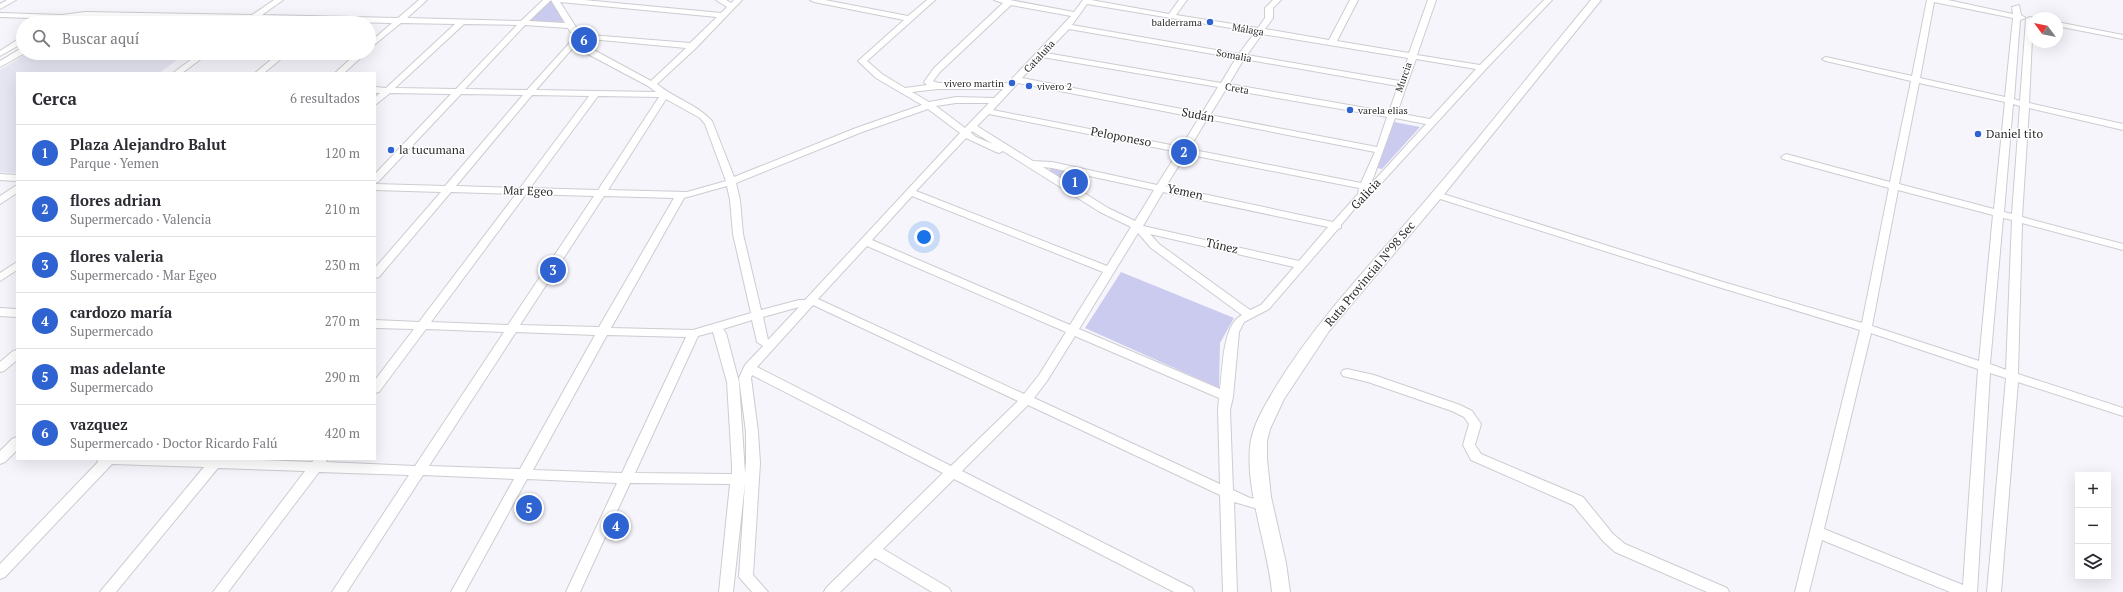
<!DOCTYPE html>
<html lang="es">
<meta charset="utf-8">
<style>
body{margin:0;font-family:"PT Serif",serif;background:#f2f2f3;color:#2b2b33}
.controls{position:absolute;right:12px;bottom:12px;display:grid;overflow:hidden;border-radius:0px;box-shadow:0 4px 16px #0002}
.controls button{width:36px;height:36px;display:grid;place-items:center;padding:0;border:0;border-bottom:1px solid #e1e1e2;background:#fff;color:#2b2b33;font:20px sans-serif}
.compass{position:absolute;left:2027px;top:12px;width:36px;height:36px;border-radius:50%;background:#fff;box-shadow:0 4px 16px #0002;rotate:302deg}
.you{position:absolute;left:924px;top:237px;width:14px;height:14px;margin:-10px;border:3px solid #fff;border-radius:50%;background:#1a73e8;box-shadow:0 0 0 6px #1a73e833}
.badge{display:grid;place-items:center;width:26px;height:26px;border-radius:50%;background:#2e63d1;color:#fff;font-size:13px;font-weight:700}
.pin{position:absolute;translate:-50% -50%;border:2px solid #fff;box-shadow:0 1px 4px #0006}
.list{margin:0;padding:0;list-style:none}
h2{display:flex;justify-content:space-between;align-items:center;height:52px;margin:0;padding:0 16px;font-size:17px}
h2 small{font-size:13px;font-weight:400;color:#7c7c81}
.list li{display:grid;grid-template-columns:26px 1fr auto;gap:12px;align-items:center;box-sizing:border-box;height:56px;padding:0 16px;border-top:1px solid #e1e1e2}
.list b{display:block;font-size:15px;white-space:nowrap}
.list p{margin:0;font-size:13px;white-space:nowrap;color:#7c7c81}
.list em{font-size:13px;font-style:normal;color:#7c7c81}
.icon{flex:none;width:22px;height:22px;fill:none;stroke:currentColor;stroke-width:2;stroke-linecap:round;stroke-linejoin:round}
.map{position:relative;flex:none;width:2123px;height:592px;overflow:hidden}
.search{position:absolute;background:#fff;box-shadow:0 4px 16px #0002;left:16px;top:16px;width:360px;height:44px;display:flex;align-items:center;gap:10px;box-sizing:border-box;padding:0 14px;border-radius:22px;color:#7c7c81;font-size:15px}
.panel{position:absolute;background:#fff;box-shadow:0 4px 16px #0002;left:16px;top:72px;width:360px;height:388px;border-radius:0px}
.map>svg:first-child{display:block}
.built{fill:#e5e6f2}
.green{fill:#cbcbef}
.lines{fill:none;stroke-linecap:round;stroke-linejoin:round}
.minor-casing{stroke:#ccccd1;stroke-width:2}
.tertiary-casing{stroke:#ccccd1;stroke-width:2}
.minor{fill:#fff;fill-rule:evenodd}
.tertiary{fill:#fff;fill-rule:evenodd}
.poi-dot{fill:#2e63d1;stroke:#fff;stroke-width:1.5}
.labels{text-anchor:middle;stroke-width:3;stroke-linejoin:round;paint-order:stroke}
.far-poi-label{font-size:10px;fill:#2c2c2e;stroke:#fff;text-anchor:end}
.far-street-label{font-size:10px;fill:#2c2c2e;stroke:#fff}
.street-label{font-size:12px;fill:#2c2c2e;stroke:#fff}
.poi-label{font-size:12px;fill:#2c2c2e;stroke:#fff;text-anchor:start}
</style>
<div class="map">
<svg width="2123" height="592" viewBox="0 0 2123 592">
<rect width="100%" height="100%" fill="#f5f5fb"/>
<path class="built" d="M 28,53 L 187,53 L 159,73 L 17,73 L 17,173 L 0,172 L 0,70 Z"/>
<path class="green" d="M 548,0 L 554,0 L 570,26 L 524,23 Z
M 1394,122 L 1420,127 L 1382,169 L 1377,168 Z
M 1050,167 L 1088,176 L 1078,189 L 1050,171 Z
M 1121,272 L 1234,318 L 1220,343 L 1219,388 L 1085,328 Z"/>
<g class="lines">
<defs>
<path id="minor" d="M 7,0 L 16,0 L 0,9 L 0,4 Z
M 274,0 L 283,0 L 262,15 L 398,18 L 419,0 L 427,0 L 407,18 L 521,21 L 543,0 L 551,0 L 529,21 L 565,23 L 551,0 L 584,0 L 721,13 L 727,7 L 716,0 L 726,0 L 731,3 L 734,0 L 742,0 L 696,48 L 657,84 C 674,98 698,105 712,121 L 734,177 L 856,128 L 922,105 L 876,78 L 858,61 L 904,20 L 814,2 L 810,0 L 825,0 L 908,16 L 927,0 L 935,0 L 867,61 L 882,74 L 905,88 L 927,85 L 924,82 L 934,68 L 1003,3 L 994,0 L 1010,0 L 1074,12 L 1083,0 L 1091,0 L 1169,14 L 1179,0 L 1187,0 L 1176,15 L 1258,28 L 1265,18 L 1265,8 L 1273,0 L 1281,0 L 1273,8 L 1273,18 L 1265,29 L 1329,40 L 1350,0 L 1358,0 L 1337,41 L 1409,53 L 1428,0 L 1436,0 L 1417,55 L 1480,65 L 1544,0 L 1552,0 L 1485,70 L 1375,190 L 1361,201 L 1341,225 L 1341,228 L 1338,229 L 1269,309 L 1244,322 L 1239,332 L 1233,397 L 1230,410 L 1233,490 L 1250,498 L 1270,502 L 1272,506 L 1270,510 L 1265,511 L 1234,502 L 1237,592 L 1223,592 L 1220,495 L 1028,405 L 962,471 L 1192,588 L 1194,592 L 1174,592 L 954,479 L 883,549 L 949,588 L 951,592 L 932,592 L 875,558 L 840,592 L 824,592 L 826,588 L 943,473 L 752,375 L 751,378 L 758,432 L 760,463 L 753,575 L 768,592 L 752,592 L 739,577 L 745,483 L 733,592 L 719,592 L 730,484 L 630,483 L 580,592 L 566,592 L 617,483 L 527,479 L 465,592 L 451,592 L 514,479 L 423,475 L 347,592 L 332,592 L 409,475 L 319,472 L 228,592 L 213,592 L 305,471 L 218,468 L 116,592 L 100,592 L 204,467 L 112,464 L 5,577 L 0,579 L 0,564 L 98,462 L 97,459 L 234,459 L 312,462 L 314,459 L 327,459 L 326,462 L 415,466 L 504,332 L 426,329 L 379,392 L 375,393 L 375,380 L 414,329 L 375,328 L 375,320 L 419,322 L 516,194 L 451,192 L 379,277 L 375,278 L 375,268 L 441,192 L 375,190 L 375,184 L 445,186 L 523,95 L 461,94 L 378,182 L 375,183 L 375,174 L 451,94 L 390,93 L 375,105 L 375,97 L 380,93 L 375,93 L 375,87 L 386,88 L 455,24 L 401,23 L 369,49 L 369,43 L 392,23 L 256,20 L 252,21 L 249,20 L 85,16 L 62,19 L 0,17 L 0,13 L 62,15 L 85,12 L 252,15 ZM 560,2 L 717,17 L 690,43 L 590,35 L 581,35 ZM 1087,4 L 1255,32 L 1239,54 L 1072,25 ZM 1011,5 L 1071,16 L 1008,83 L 938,83 L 933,81 L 940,72 ZM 464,24 L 517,25 L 456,89 L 395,88 ZM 525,25 L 568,28 L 574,38 L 527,90 L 465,89 ZM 1069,29 L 1236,58 L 1221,83 L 1046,53 ZM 1262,34 L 1408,58 L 1400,81 L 1247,55 ZM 590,39 L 686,48 L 651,81 L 592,49 L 583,40 ZM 577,43 L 586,53 L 648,86 L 656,92 L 536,90 ZM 1042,57 L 1218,87 L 1202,113 L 1022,78 ZM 1244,59 L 1398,86 L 1389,112 L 1229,84 ZM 1416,59 L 1476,69 L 1430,119 L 1397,113 ZM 1018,83 L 1199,118 L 1181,147 L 993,110 ZM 937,89 L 1003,89 L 994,98 L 956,97 L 929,102 L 912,92 ZM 1226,89 L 1387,117 L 1377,147 L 1210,115 ZM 532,95 L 589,96 L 520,188 L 456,186 ZM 598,96 L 659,97 L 598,190 L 530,188 ZM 666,99 L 700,118 L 705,124 L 726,181 L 687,192 L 608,190 ZM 956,103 L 989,103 L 965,128 L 936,106 ZM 928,109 L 960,133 L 805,300 L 799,300 L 761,310 L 743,234 L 740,200 L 736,183 L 862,132 ZM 989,114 L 1178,152 L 1157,185 L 1052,162 L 1033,161 L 977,126 ZM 1395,118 L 1426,124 L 1371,184 ZM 1207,119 L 1375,152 L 1361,183 L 1189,149 ZM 972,131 L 993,144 L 976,137 L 971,133 ZM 966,138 L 996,152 L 999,153 L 1003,151 L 1100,212 L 1131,227 L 1107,266 L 916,191 ZM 1186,154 L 1359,188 L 1358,194 L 1333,222 L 1166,186 ZM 1043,167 L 1052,168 L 1154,190 L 1135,221 L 1108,208 ZM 727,186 L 730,200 L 733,234 L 751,313 L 693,330 L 611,328 L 684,198 ZM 1163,192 L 1328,227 L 1299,261 L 1143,226 ZM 526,194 L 594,196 L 508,325 L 431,322 ZM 604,196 L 674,198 L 599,327 L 520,325 ZM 912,196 L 1103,272 L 1070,325 L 872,240 ZM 1138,233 L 1151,248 L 1242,315 C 1222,325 1223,369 1220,389 L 1079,329 ZM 1150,234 L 1294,267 L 1261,305 L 1250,310 L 1159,244 ZM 867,246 L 1066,332 L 1039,375 L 1024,394 L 818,299 ZM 813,305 L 1018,401 L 951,466 L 757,367 ZM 799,307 L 768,340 L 763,317 ZM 752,320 L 757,342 L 763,346 L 745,365 L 739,378 L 746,432 L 746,463 L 745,473 L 739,382 L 726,333 L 723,329 ZM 516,332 L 595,335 L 520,469 L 429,466 ZM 713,332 L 727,382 L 732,465 L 732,474 L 635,473 L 698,336 ZM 607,335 L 686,337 L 622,473 L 533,470 ZM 1075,336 L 1219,398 L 1218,410 L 1220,484 L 1034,398 L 1047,381 Z
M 1927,0 L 1948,0 L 2013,14 L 2012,7 L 2019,5 L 2021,15 L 2026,18 L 2020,20 L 2014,99 L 2020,101 L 2026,19 L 2030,17 L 2033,18 L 2029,103 L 2123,124 L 2123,130 L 2029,108 L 2022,217 L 2123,244 L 2123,250 L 2022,223 L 2018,374 L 2123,408 L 2123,416 L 2018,382 L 2001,592 L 1987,592 L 2006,378 L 1990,373 L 1977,592 L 1950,592 L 1822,540 L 1809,592 L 1795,592 L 1860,330 L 1715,286 L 1434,197 L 1432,195 L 1437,192 L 1440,193 L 1723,282 L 1862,323 L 1889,188 L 1783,159 L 1781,157 L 1786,154 L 1890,182 L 1911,81 L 1826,61 L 1822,59 L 1826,57 L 1912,76 ZM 1934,2 L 2013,18 L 2005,97 L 1920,78 ZM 1919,83 L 2005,102 L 1994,209 L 1899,184 ZM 2013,104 L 2020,106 L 2012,214 L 2004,212 ZM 1898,190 L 1993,215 L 1979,361 L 1872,326 ZM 2003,218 L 2012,220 L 2006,370 L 1990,364 ZM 1871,333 L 1978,369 L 1963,585 L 1824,529 Z
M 2057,22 L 2123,35 L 2123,39 L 2057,26 Z
M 20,38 L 23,38 L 23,43 L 0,56 L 0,51 Z
M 20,49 L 23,49 L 23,53 L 25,53 L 0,67 L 0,61 Z
M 200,53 L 209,53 L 182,73 L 173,73 Z
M 279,53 L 288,53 L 264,73 L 255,73 Z
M 357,53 L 366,53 L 344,73 L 335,73 Z
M 0,174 L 17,175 L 17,181 L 0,180 Z
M 17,185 L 17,193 L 0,204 L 0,196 Z
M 17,262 L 17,270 L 0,281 L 0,273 Z
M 0,308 L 17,309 L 17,317 L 0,316 Z
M 17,350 L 17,360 L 4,371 L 0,372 L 0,362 L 13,351 Z
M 1347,369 L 1374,375 L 1460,405 L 1472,411 L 1481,424 L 1475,445 L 1481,454 L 1583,497 L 1613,534 L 1625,544 L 1727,588 L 1729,592 L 1707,592 L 1615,552 L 1603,541 L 1573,505 L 1471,460 L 1463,445 L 1469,424 L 1464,417 L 1452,411 L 1368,382 L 1343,376 L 1341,373 L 1343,370 Z
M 17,437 L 17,450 L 5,462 L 0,464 L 0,451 L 12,439 Z"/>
<path id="tertiary" d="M 1591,0 L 1601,0 L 1441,198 L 1329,331 L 1284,399 L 1270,429 L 1267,441 L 1267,459 L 1271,497 L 1286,563 L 1290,592 L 1272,592 C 1268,547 1243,483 1251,440 C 1255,420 1267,402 1277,385 C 1320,315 1379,256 1432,193 C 1486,130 1538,64 1591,0 Z"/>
</defs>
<use href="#minor" class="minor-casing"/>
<use href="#tertiary" class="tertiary-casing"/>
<use href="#minor" class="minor"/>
<use href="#tertiary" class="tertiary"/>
</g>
<g class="poi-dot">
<circle cx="1210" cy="22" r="4"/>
<circle cx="1012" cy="83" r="4"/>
<circle cx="1029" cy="86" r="4"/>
<circle cx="1350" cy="110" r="4"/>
<circle cx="1978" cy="134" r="4"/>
<circle cx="391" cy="150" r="4"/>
</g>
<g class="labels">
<g class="far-poi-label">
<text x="1202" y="26">balderrama</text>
<text x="1004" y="87">vivero martin</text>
<text x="1037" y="90" text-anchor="start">vivero 2</text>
<text x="1358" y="114" text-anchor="start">varela elias</text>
</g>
<g class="far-street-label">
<text transform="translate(1248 29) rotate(10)" y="4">Málaga</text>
<text transform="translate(1234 55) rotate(10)" y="4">Somalia</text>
<text transform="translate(1039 56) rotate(-47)" y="4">Cataluña</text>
<text transform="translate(1403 77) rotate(-71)" y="4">Murcia</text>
<text transform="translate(1237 88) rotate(10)" y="4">Creta</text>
</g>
<g class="street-label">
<text transform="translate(1198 115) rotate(11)" y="4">Sudán</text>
<text transform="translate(1121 137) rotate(11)" y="4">Peloponeso</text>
<text transform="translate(528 191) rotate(2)" y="4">Mar Egeo</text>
<text transform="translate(1185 192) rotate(12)" y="4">Yemen</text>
<text transform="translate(1366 194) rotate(-47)" y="4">Galicia</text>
<text transform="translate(1222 246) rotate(13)" y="4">Túnez</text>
<text transform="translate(1370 274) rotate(-50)" y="4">Ruta Provincial Nº98 Sec</text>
</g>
<g class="poi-label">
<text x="1986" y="138">Daniel tito</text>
<text x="399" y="154">la tucumana</text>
</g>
</g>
</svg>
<div class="controls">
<button>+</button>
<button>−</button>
<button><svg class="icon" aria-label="layers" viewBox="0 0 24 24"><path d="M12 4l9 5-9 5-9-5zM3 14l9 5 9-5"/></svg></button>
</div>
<svg class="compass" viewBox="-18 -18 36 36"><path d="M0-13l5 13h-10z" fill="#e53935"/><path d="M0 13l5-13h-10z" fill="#7c7c81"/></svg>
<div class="you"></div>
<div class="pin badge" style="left:1075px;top:182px">1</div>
<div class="pin badge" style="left:1184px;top:152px">2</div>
<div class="pin badge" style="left:553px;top:270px">3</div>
<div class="pin badge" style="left:616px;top:526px">4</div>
<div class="pin badge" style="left:529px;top:508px">5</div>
<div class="pin badge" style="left:584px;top:40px">6</div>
<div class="search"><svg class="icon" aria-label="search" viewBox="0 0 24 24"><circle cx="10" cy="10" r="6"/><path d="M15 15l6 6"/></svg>Buscar aquí</div>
<section class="panel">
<h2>Cerca<small>6 resultados</small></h2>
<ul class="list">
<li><span class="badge">1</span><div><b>Plaza Alejandro Balut</b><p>Parque · Yemen</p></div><em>120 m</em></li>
<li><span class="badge">2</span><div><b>flores adrian</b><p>Supermercado · Valencia</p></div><em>210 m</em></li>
<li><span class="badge">3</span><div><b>flores valeria</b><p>Supermercado · Mar Egeo</p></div><em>230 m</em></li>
<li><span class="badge">4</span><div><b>cardozo maría</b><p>Supermercado</p></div><em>270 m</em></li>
<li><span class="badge">5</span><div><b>mas adelante</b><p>Supermercado</p></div><em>290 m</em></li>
<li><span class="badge">6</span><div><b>vazquez</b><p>Supermercado · Doctor Ricardo Falú</p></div><em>420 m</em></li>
</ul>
</section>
</div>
